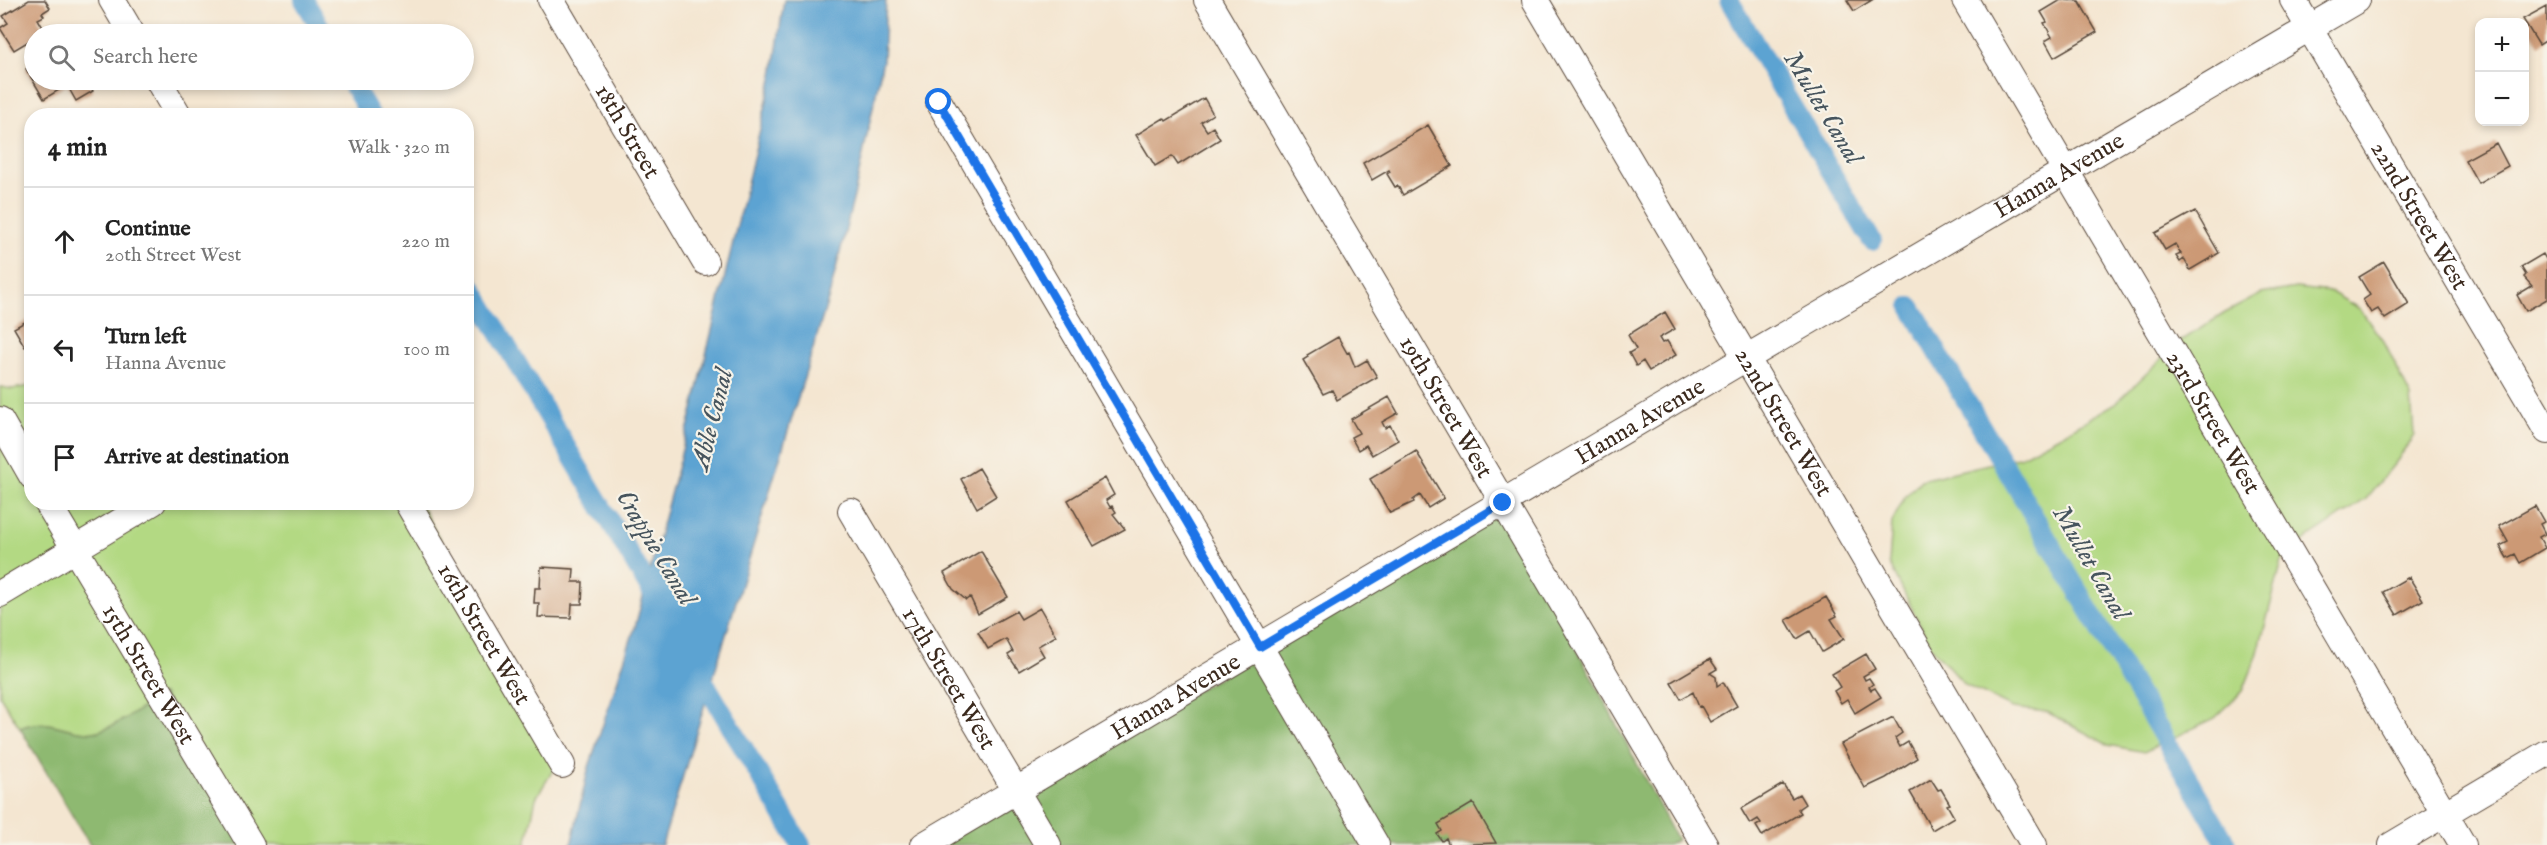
<!DOCTYPE html>
<meta charset="utf-8">
<style>
body{margin:0;font-family:"IM FELL English",serif;background:#f2f2f2;color:#222}
.controls{position:absolute;right:18px;top:18px;display:grid;overflow:hidden;border-radius:12px;box-shadow:0 3px 9px #0003}
.controls button{width:54px;height:54px;display:grid;place-items:center;padding:0;border:0;border-bottom:2px solid #e0e0e0;background:#fff;color:#222;font:30px sans-serif}
.stop{position:absolute;width:18px;height:18px;margin:-14px;border:4px solid #1a73e8;border-radius:50%;background:#fff}
.stop.end{background:#1a73e8;border-color:#fff;box-shadow:0 2px 6px #0008}
.list{margin:0;padding:0;list-style:none}
h2{display:flex;justify-content:space-between;align-items:center;height:78px;margin:0;padding:0 24px;font-size:26px}
h2 small{font-size:20px;font-weight:400;color:#767676}
.list li{display:grid;grid-template-columns:39px 1fr auto;gap:18px;align-items:center;box-sizing:border-box;height:108px;padding:0 24px;border-top:2px solid #e0e0e0}
.list b{display:block;font-size:22px;white-space:nowrap}
.list p{margin:0;font-size:20px;white-space:nowrap;color:#767676}
.list em{font-size:20px;font-style:normal;color:#767676}
.icon{flex:none;width:33px;height:33px;fill:none;stroke:currentColor;stroke-width:2;stroke-linecap:round;stroke-linejoin:round}
.map{position:relative;flex:none;width:2547px;height:845px;overflow:hidden}
.search{position:absolute;background:#fff;box-shadow:0 3px 9px #0003;left:24px;top:24px;width:450px;height:66px;display:flex;align-items:center;gap:15px;box-sizing:border-box;padding:0 21px;border-radius:33px;color:#767676;font-size:22px}
.panel{position:absolute;background:#fff;box-shadow:0 3px 9px #0003;left:24px;top:108px;width:450px;height:402px;border-radius:24px}
.map>svg:first-child{display:block}
.green{fill:#b3d983;stroke:#778250;stroke-width:1.5}
.forest{fill:#8eb971;stroke:#647248;stroke-width:1.5}
.water{fill:#5ba3d2;stroke:#4b6678;stroke-width:1.5}
.lines{fill:none;stroke-linecap:round;stroke-linejoin:round}
.canal{stroke:#5ba3d2;stroke-width:20}
.building{fill:#cc9974}
.minor-casing{stroke:#574639;stroke-width:28}
.minor{stroke:#fff;stroke-width:26}
.route{stroke:#1a73e8;stroke-width:8}
.labels{text-anchor:middle;stroke-width:4.5;stroke-linejoin:round;paint-order:stroke}
.street-label{font-size:24px;fill:#3b2a1e;stroke:#f7f3e8}
.water-label{font-size:26px;font-style:italic;fill:#46545d;stroke:#f7f3e8}
</style>
<div class="map">
<svg width="2547" height="845" viewBox="0 0 2547 845">
<rect width="100%" height="100%" fill="#f7f3e8"/>
<filter id="ink" filterUnits="userSpaceOnUse"><feTurbulence type="fractalNoise" baseFrequency=".0167" numOctaves="2"/><feDisplacementMap in="SourceGraphic" scale="12" xChannelSelector="R" yChannelSelector="G"/><feConvolveMatrix kernelMatrix="1 2 1 2 8 2 1 2 1" color-interpolation-filters="sRGB"/></filter>
<filter id="wash" filterUnits="userSpaceOnUse"><feTurbulence type="fractalNoise" baseFrequency=".008" numOctaves="4" result="noise"/><feDisplacementMap in="SourceGraphic" scale="24" xChannelSelector="R" yChannelSelector="G"/><feGaussianBlur stdDeviation="1.35" result="paint"/><feColorMatrix in="noise" values="0 0 0 0 0 0 0 0 0 0 0 0 0 0 0 0 0 1.4 0 .05"/><feComposite in="paint" operator="in"/></filter>
<g filter="url(#wash)">
<rect width="100%" height="100%" fill="#f4e6d1"/>
<path class="green" d="M 2296,288 L 2331,292 L 2360,309 L 2385,344 L 2411,397 L 2414,435 L 2400,457 L 2366,499 L 2308,538 L 2282,561 L 2257,656 L 2243,691 L 2215,718 L 2144,752 L 2108,745 L 2047,712 L 2013,708 L 1965,685 L 1932,648 L 1889,563 L 1892,522 L 1905,497 L 1921,480 L 2022,456 L 2063,434 L 2116,403 L 2179,342 L 2225,313 L 2261,294 Z
M 31,386 L 32,502 L 420,503 L 561,757 L 536,798 L 526,845 L 252,845 L 162,694 C 146,705 112,730 93,732 C 64,734 51,715 20,728 L 0,696 L 0,387 L 12,389 Z"/>
<path class="forest" d="M 1504,510 L 1677,840 L 1668,845 L 934,845 Z
M 163,694 L 252,845 L 90,845 L 20,728 C 51,715 64,734 93,732 C 113,730 146,705 163,694 Z"/>
<path class="water" d="M 784,0 L 886,0 L 883,60 L 855,192 L 830,293 L 662,845 L 571,845 L 588,770 L 635,627 L 694,405 L 773,75 Z"/>
<g class="lines">
<path class="canal" d="M 304,0 L 324,34
M 1729,0 L 1872,241
M 350,80 L 371,116
M 466,277 L 660,606
M 1911,307 L 2227,845
M 696,668 L 801,845"/>
</g>
<g id="blocks">
<path class="building" d="M 29,0 L 45,0 L 50,8 L 42,13 L 44,16 L 38,19 L 45,31 L 34,34 L 34,38 L 14,50 L 0,28 L 8,23 L 3,16 Z
M 1847,0 L 1872,0 L 1854,11 Z
M 2061,0 L 2079,1 L 2097,32 L 2054,57 L 2045,41 L 2052,37 L 2044,23 L 2047,22 L 2041,12 Z
M 2547,6 L 2547,40 L 2539,45 L 2523,19 Z
M 34,64 L 34,80 L 86,80 L 93,91 L 76,101 L 67,85 L 44,99 L 26,69 Z
M 1204,98 L 1213,114 L 1201,122 L 1207,131 L 1213,127 L 1220,139 L 1178,165 L 1172,156 L 1155,166 L 1136,135 L 1164,118 L 1166,121 Z
M 1428,125 L 1452,166 L 1403,195 L 1398,186 L 1395,187 L 1387,174 L 1390,172 L 1389,170 L 1372,180 L 1363,163 Z
M 2496,143 L 2508,166 L 2478,183 L 2465,160 Z
M 2195,211 L 2219,253 L 2190,270 L 2184,259 L 2180,262 L 2176,256 L 2181,254 L 2175,244 L 2165,250 L 2155,233 Z
M 2543,254 L 2547,261 L 2547,299 L 2526,311 L 2517,295 L 2532,286 L 2524,277 L 2526,275 L 2521,267 Z
M 2384,262 L 2409,304 L 2385,319 L 2378,309 L 2371,313 L 2363,300 L 2370,295 L 2359,277 Z
M 1665,312 L 1675,329 L 1659,338 L 1662,343 L 1667,341 L 1676,355 L 1649,371 L 1643,361 L 1636,366 L 1629,353 L 1636,349 L 1628,335 Z
M 32,318 L 32,348 L 29,345 L 25,347 L 14,328 Z
M 1338,337 L 1347,353 L 1349,352 L 1355,367 L 1367,360 L 1377,377 L 1337,400 L 1332,390 L 1323,394 L 1303,360 L 1308,357 L 1307,355 Z
M 1389,397 L 1398,413 L 1382,422 L 1385,428 L 1390,425 L 1398,440 L 1372,455 L 1366,445 L 1358,450 L 1351,437 L 1359,433 L 1351,419 Z
M 1416,451 L 1444,498 L 1428,508 L 1420,495 L 1413,500 L 1414,502 L 1390,513 L 1370,479 Z
M 979,468 L 996,496 L 977,508 L 961,479 Z
M 1105,478 L 1114,495 L 1106,500 L 1110,507 L 1112,506 L 1116,512 L 1113,514 L 1125,529 L 1094,546 L 1068,500 Z
M 2535,506 L 2544,522 L 2540,524 L 2545,534 L 2539,537 L 2545,548 L 2520,563 L 2515,554 L 2507,558 L 2500,546 L 2508,542 L 2499,526 Z
M 981,551 L 1008,597 L 978,614 L 970,597 L 966,600 L 953,589 L 944,573 Z
M 541,567 L 574,569 L 573,582 L 583,582 L 582,604 L 572,604 L 571,618 L 538,617 L 539,603 L 534,603 L 535,588 L 540,588 Z
M 2409,577 L 2423,600 L 2397,615 L 2383,592 Z
M 1826,597 L 1837,616 L 1831,619 L 1844,639 L 1822,652 L 1810,631 L 1797,639 L 1786,620 Z
M 1040,608 L 1056,636 L 1038,646 L 1044,656 L 1019,671 L 1008,655 L 1013,652 L 1006,639 L 988,649 L 978,632 L 1016,611 L 1021,619 Z
M 1866,654 L 1875,669 L 1863,676 L 1865,680 L 1869,678 L 1873,684 L 1869,687 L 1871,690 L 1875,688 L 1881,697 L 1855,713 L 1847,699 L 1841,703 L 1834,691 L 1840,687 L 1832,674 Z
M 1710,659 L 1717,669 L 1710,673 L 1716,677 L 1717,686 L 1723,682 L 1737,706 L 1710,722 L 1701,706 L 1699,707 L 1693,692 L 1681,699 L 1671,682 Z
M 1893,717 L 1902,733 L 1895,738 L 1900,747 L 1908,742 L 1917,758 L 1886,778 L 1865,788 L 1841,744 Z
M 1931,779 L 1938,790 L 1941,789 L 1950,804 L 1947,805 L 1954,817 L 1932,830 L 1910,792 Z
M 1783,784 L 1792,798 L 1799,794 L 1805,804 L 1798,809 L 1801,813 L 1762,836 L 1756,826 L 1761,823 L 1758,819 L 1750,824 L 1741,809 Z
M 1473,803 L 1496,843 L 1449,845 L 1446,838 L 1442,841 L 1437,834 L 1442,831 L 1438,824 Z"/>
</g>
</g>
<g filter="url(#ink)">
<use href="#blocks" fill-opacity="0" stroke="#574639" stroke-width="1.5"/>
<g class="lines">
<defs>
<g id="minor">
<path d="M 112,0 L 132,34"/>
<path id="s1" d="M 551,0 L 705,262"/>
<path id="s2" d="M 1207,0 L 1705,845"/>
<path id="s3" d="M 1535,0 L 2034,845"/>
<path id="s4" d="M 1965,0 L 2463,845"/>
<path id="s5" d="M 2293,0 L 2547,431"/>
<path d="M 158,80 L 179,116"/>
<path d="M 939,102 L 1376,845"/>
<path d="M 0,420 L 32,476"/>
<path id="s6" d="M 47,502 L 251,845"/>
<path id="s7" d="M 407,502 L 562,765"/>
<path id="s8" d="M 851,511 L 1048,845"/>
<path d="M 0,594 L 153,502"/>
<path id="s9" d="M 924,845 L 1746,358 L 2357,0"/>
<path d="M 2392,845 L 2547,753"/>
</g>
</defs>
<use href="#minor" class="minor-casing"/>
<use href="#minor" class="minor"/>
</g>
</g>
<g class="lines" filter="url(#ink)">
<path class="route" d="M 939,102 L 1260,647 L 1503,503"/>
</g>
<g class="labels">
<g class="street-label">
<text dy="8" stroke="none"><textPath href="#s1" startOffset="152">18th Street</textPath></text>
<text dy="8" stroke="none"><textPath href="#s9" startOffset="1318">Hanna Avenue</textPath></text>
<text dy="8" stroke="none"><textPath href="#s5" startOffset="250">22nd Street West</textPath></text>
<text dy="8" stroke="none"><textPath href="#s2" startOffset="472">19th Street West</textPath></text>
<text dy="8" stroke="none"><textPath href="#s9" startOffset="832">Hanna Avenue</textPath></text>
<text dy="8" stroke="none"><textPath href="#s3" startOffset="490">22nd Street West</textPath></text>
<text dy="8" stroke="none"><textPath href="#s4" startOffset="490">23rd Street West</textPath></text>
<text dy="8" stroke="none"><textPath href="#s7" startOffset="153">16th Street West</textPath></text>
<text dy="8" stroke="none"><textPath href="#s6" startOffset="200">15th Street West</textPath></text>
<text dy="8" stroke="none"><textPath href="#s8" startOffset="194">17th Street West</textPath></text>
<text dy="8" stroke="none"><textPath href="#s9" startOffset="292">Hanna Avenue</textPath></text>
</g>
<g class="water-label">
<text transform="translate(1824 107) rotate(59)" y="9">Mullet Canal</text>
<text transform="translate(711 419) rotate(-76)" y="9">Able Canal</text>
<text transform="translate(657 547) rotate(59)" y="9">Crappie Canal</text>
<text transform="translate(2092 562) rotate(60)" y="9">Mullet Canal</text>
</g>
</g>
</svg>
<div class="controls">
<button>+</button>
<button>−</button>
</div>
<div class="stop" style="left:939px;top:102px"></div>
<div class="stop end" style="left:1503px;top:503px"></div>
<div class="search"><svg class="icon" aria-label="search" viewBox="0 0 24 24"><circle cx="10" cy="10" r="6"/><path d="M15 15l6 6"/></svg>Search here</div>
<section class="panel">
<h2>4 min<small>Walk · 320 m</small></h2>
<ul class="list">
<li><svg class="icon" aria-label="ahead" viewBox="0 0 24 24"><path d="M12 20V5M6 11l6-6 6 6"/></svg><div><b>Continue</b><p>20th Street West</p></div><em>220 m</em></li>
<li><svg class="icon" aria-label="left" viewBox="0 0 24 24"><path d="M17 20v-9H6M10 6l-5 5 5 5"/></svg><div><b>Turn left</b><p>Hanna Avenue</p></div><em>100 m</em></li>
<li><svg class="icon" aria-label="arrive" viewBox="0 0 24 24"><path d="M6 21V4h12l-3 4 3 4H6"/></svg><div><b>Arrive at destination</b></div></li>
</ul>
</section>
</div>
